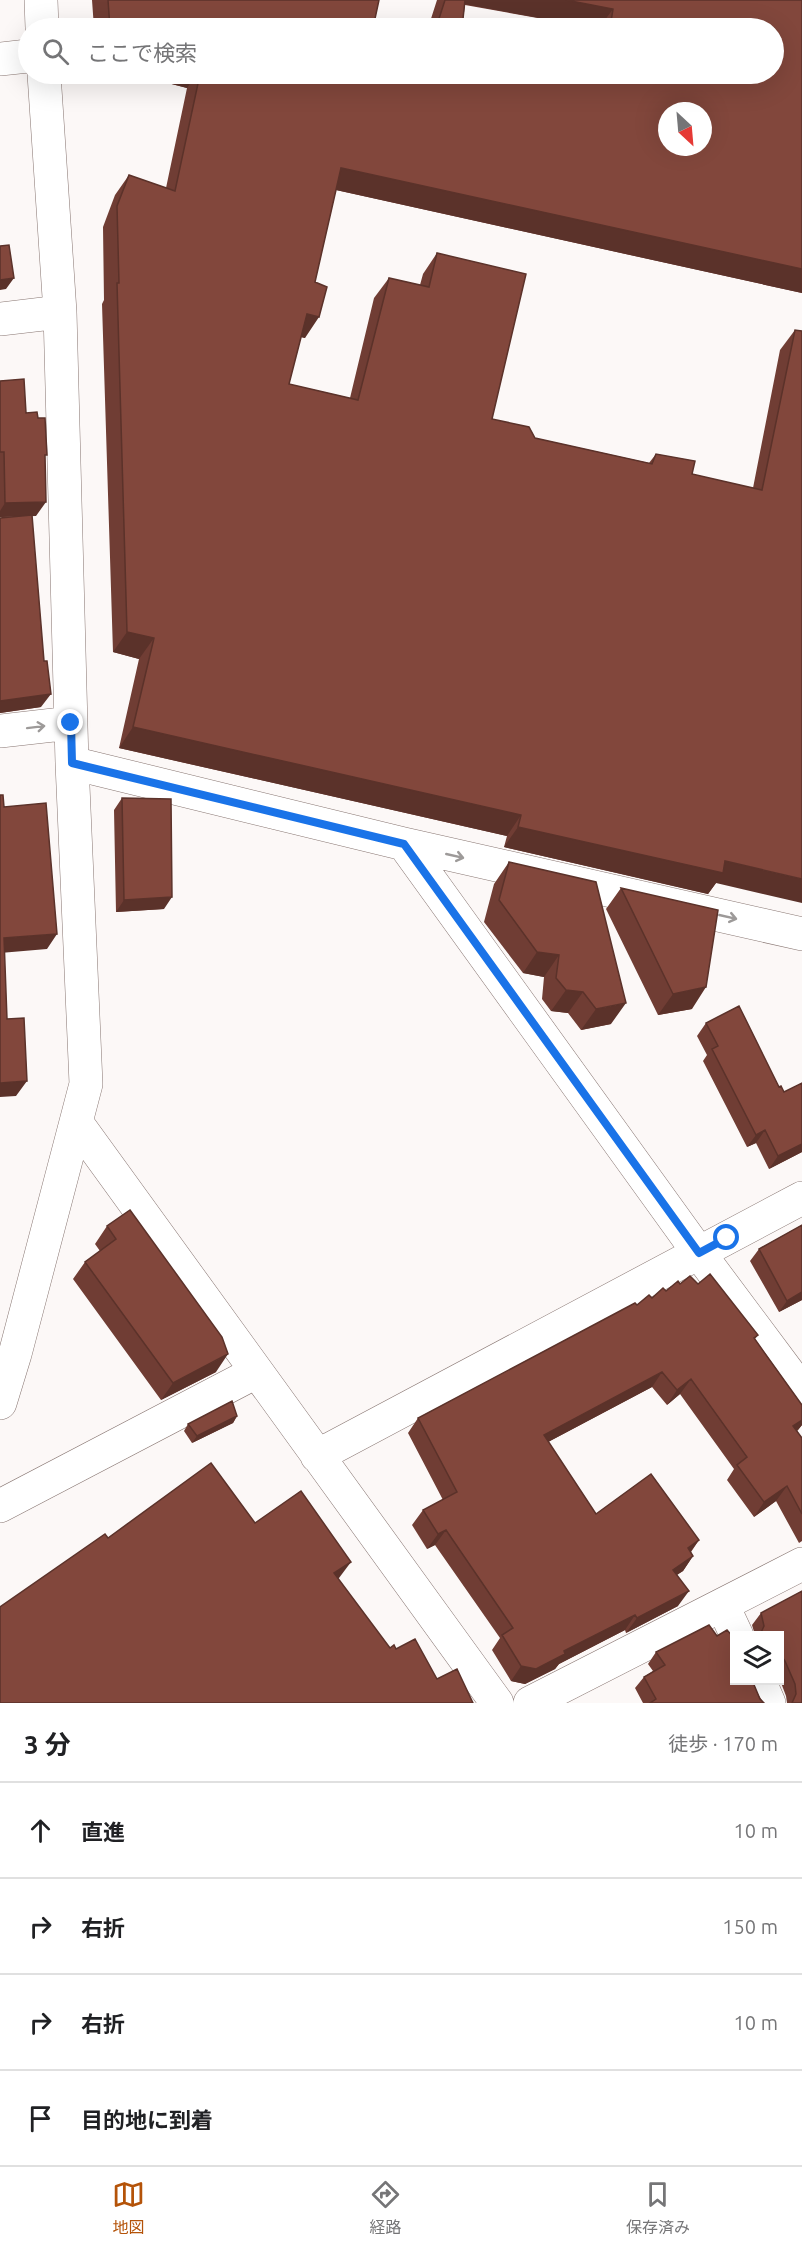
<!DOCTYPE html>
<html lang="ja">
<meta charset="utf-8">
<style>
body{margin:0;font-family:Ubuntu,"Noto Sans JP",sans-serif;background:#f6f6f6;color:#202124}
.controls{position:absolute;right:18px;bottom:18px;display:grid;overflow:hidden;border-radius:0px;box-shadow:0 6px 24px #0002}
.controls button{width:54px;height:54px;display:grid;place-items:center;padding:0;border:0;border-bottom:2px solid #e0e0e0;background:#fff;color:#202124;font:30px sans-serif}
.compass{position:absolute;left:658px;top:102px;width:54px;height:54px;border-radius:50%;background:#fff;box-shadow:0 6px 24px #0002;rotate:154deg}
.stop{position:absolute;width:18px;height:18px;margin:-14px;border:4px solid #1a73e8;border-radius:50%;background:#fff}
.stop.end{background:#1a73e8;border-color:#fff;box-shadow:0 2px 6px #0008}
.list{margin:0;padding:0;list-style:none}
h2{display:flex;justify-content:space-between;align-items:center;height:78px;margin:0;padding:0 24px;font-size:26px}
h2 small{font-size:20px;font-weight:400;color:#757577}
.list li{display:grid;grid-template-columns:39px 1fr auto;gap:18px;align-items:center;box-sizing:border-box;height:96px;padding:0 24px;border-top:2px solid #e0e0e0}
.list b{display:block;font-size:22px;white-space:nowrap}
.list em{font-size:20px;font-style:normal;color:#757577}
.icon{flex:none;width:33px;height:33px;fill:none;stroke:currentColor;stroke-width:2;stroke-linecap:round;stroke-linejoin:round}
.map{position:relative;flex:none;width:802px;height:1703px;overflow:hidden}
.search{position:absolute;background:#fff;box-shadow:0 6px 24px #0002;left:18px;right:18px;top:18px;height:66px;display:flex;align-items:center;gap:15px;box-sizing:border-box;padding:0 21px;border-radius:33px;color:#757577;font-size:22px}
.sheet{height:462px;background:#fff}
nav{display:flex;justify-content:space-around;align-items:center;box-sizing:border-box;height:84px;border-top:2px solid #e0e0e0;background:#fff;font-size:16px;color:#757577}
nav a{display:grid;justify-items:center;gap:3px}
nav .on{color:#b45309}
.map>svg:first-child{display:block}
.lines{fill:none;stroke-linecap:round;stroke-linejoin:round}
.minor-casing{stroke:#887672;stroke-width:34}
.minor{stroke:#fff;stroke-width:33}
.wall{fill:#703d34}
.shaded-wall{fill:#5b322a}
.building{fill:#82473c;stroke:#5b322a;stroke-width:1.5;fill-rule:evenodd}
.oneway{stroke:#9d9a99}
.route{stroke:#1a73e8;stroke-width:8}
</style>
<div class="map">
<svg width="802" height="1703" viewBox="0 0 802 1703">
<rect width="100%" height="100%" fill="#fcf8f7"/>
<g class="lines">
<defs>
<path id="minor" d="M 41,0 L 42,28
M 0,59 L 28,56
M 0,319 L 60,312
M 0,731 L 71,723
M 72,763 L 404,844 L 802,934
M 404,844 L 699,1253 L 802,1391
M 76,1122 L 497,1703
M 0,1403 L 15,1354 L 86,1084 L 72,763 L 60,312 L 44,74
M 317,1456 L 802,1198
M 0,1506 L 256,1372
M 723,1606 L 737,1636
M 759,1680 L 769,1703
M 530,1703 L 802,1564"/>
</defs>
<use href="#minor" class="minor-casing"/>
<use href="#minor" class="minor"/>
</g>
<path class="wall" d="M 92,0 L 379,0 L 373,28 L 94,28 Z
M 437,0 L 802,0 L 802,293 L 336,190 L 315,282 L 305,338 L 301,337 L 289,384 L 350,398 L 374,298 L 389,278 L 420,285 L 423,274 L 437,253 L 492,419 L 535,438 L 649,463 L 656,454 L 692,474 L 753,488 L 780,350 L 795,330 L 716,883 L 708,894 L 504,847 L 507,836 L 119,748 L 139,659 L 113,652 L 102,304 L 104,300 L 103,227 L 115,195 L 129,175 L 166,188 L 187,88 L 164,82 L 166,74 L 774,74 L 774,28 L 594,28 L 465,5 L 462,28 L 428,28 Z
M 0,381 L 26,413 L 45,459 L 36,516 L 32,516 L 41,707 L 0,713 L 0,518 L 23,516 L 0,517 Z
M 122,798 L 164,909 L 116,912 L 114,810 Z
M 509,862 L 611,1024 L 581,1030 L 568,1013 L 551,1011 L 542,999 L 544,977 L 523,973 L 484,922 L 494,884 Z
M 621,888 L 692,1009 L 658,1015 L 606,909 Z
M 706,1023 L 784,1092 L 802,1083 L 802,1152 L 769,1169 L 756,1143 L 747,1147 L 703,1061 L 707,1055 L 697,1036 Z
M 802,1225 L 802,1300 L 779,1312 L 750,1261 L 759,1249 Z
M 107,1226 L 216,1372 L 161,1400 L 73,1279 L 85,1262 L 100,1251 L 95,1244 Z
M 680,1284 L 698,1284 L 758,1335 L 755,1339 L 802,1405 L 802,1425 L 797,1431 L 802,1438 L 802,1541 L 799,1543 L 776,1501 L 754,1517 L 727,1480 L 734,1469 L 680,1394 L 667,1405 L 652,1387 L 548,1442 L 596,1514 L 699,1540 L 691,1552 L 693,1556 L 683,1571 L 676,1575 L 678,1606 L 626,1633 L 625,1630 L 559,1664 L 555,1669 L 525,1684 L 511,1681 L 492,1650 L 500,1638 L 435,1545 L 427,1549 L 412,1525 L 423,1510 L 443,1500 L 408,1433 L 418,1418 L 637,1305 Z
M 237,1416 L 233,1423 L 192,1443 L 184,1431 L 188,1424 Z
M 802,1591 L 802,1703 L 787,1703 L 786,1696 L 780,1680 L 780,1635 L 755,1635 L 752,1625 L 761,1613 Z
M 717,1636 L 764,1703 L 643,1703 L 635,1688 L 644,1677 L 653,1671 L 648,1664 L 656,1652 Z"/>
<path class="shaded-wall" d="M 455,0 L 566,0 L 613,9 L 599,28 L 594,28 L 453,2 Z
M 170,74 L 197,74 L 187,88 L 164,82 Z
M 341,168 L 802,269 L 802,293 L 327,188 Z
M 14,278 L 6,289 L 0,290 L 0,280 Z
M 307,314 L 319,317 L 305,338 L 293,335 Z
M 46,502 L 36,516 L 0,517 L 0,511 L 5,503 Z
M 127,632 L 154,638 L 139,659 L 113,652 Z
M 51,694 L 41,707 L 0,713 L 0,701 Z
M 133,727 L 521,815 L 507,836 L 119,748 Z
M 518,827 L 725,861 L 802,879 L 802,903 L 716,883 L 708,894 L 504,847 Z
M 172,897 L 164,909 L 116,912 L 124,900 Z
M 57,934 L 47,949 L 0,953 L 4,938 Z
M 537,952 L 559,955 L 544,977 L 523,973 Z
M 706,987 L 692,1009 L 658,1015 L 673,994 Z
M 566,990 L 583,992 L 568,1013 L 551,1011 Z
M 626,1003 L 611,1024 L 581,1030 L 596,1009 Z
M 27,1081 L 16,1096 L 0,1097 L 0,1083 Z
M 765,1130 L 756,1143 L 747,1147 L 756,1135 Z
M 802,1144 L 802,1152 L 769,1169 L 778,1156 Z
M 802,1292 L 802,1300 L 779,1312 L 787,1301 Z
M 228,1354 L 216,1372 L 161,1400 L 173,1383 Z
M 662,1372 L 652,1387 L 533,1450 L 544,1435 Z
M 691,1379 L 680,1394 L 667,1405 L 677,1390 Z
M 237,1416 L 233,1423 L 192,1443 L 197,1436 Z
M 802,1420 L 802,1425 L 798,1430 L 783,1441 L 793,1426 Z
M 787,1486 L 776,1501 L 754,1517 L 764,1502 Z
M 446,1530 L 435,1545 L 427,1549 L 438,1534 Z
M 699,1540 L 688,1555 L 688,1548 Z
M 693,1556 L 683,1571 L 662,1585 L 673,1570 Z
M 351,1562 L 339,1578 L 323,1589 L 334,1573 Z
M 689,1591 L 678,1606 L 626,1633 L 637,1618 Z
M 635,1615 L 625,1630 L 559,1664 L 555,1669 L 525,1684 L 511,1681 L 521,1666 L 564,1651 Z"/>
<path class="building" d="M 108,0 L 379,0 L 373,28 L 110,28 Z
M 445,0 L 465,0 L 462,28 L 436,28 Z
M 566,0 L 802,0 L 802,269 L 341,168 L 315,282 L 327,287 L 319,317 L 307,314 L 289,384 L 358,400 L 389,278 L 429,287 L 437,253 L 526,274 L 492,419 L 529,427 L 535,438 L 652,464 L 656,454 L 695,461 L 692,474 L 762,490 L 795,330 L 802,331 L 802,879 L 725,861 L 723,873 L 518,827 L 521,815 L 133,727 L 154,638 L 127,632 L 117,283 L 119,283 L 117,206 L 129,175 L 175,191 L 200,74 L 774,74 L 774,28 L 610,28 L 613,9 ZM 667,111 L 703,111 L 703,147 L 667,147 Z
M 9,245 L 14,278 L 0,280 L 0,246 Z
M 24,379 L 26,413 L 37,412 L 38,418 L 45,418 L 47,455 L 45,455 L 46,502 L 5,503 L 4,452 L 0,452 L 0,381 Z
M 32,515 L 44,661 L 47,661 L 51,694 L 0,701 L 0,518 Z
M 0,795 L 3,795 L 4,807 L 46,803 L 57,934 L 4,938 L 7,1019 L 24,1018 L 27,1081 L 0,1083 Z
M 122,798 L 171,799 L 172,897 L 124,900 Z
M 509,862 L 596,882 L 626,1003 L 596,1009 L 583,992 L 566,990 L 556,978 L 559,955 L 537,952 L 499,900 Z
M 621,888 L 718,910 L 706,987 L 673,994 Z
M 739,1006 L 779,1087 L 781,1086 L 784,1092 L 802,1083 L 802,1144 L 778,1156 L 765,1130 L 756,1135 L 712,1049 L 718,1046 L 706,1023 Z
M 130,1210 L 222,1337 L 228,1354 L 173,1383 L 85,1262 L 116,1239 L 107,1226 Z
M 802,1225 L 802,1292 L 787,1301 L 759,1249 Z
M 710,1274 L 758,1335 L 754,1338 L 802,1405 L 802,1420 L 793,1426 L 802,1438 L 802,1514 L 787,1486 L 764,1502 L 737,1465 L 747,1457 L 691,1379 L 677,1390 L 662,1372 L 544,1435 L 596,1514 L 651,1474 L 699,1540 L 688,1548 L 693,1556 L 673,1570 L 689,1591 L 637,1618 L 635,1615 L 564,1651 L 565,1654 L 536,1669 L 521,1666 L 502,1635 L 513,1628 L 446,1530 L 438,1534 L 423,1510 L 457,1492 L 418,1418 L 635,1303 L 637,1305 L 649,1295 L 652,1298 L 663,1288 L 666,1291 L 678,1281 L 680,1284 L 690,1276 L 698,1284 Z
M 232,1401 L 237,1416 L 197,1436 L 188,1424 Z
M 211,1463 L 255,1523 L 301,1491 L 351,1562 L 334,1573 L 390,1648 L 394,1645 L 396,1649 L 415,1639 L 437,1679 L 457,1669 L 473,1703 L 0,1703 L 0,1607 L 105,1534 L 108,1538 Z
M 802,1591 L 802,1703 L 792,1703 L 796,1694 L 795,1684 L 785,1661 L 780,1654 L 780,1635 L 760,1635 L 764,1626 L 761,1613 Z
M 709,1625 L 717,1636 L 727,1630 L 735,1639 L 735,1680 L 752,1680 L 760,1699 L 764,1703 L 650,1703 L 656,1699 L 644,1677 L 665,1665 L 656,1652 Z"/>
<defs><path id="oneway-shaft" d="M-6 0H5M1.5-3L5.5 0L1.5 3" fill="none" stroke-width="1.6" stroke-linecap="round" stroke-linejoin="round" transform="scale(1.5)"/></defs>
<g class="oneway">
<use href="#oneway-shaft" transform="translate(36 727) rotate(-7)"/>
<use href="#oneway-shaft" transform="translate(455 856) rotate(13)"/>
<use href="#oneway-shaft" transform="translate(728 917) rotate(13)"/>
</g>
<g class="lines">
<path class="route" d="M 71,723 L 72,763 L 404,844 L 699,1253 L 727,1238"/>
</g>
</svg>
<div class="controls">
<button><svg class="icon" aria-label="layers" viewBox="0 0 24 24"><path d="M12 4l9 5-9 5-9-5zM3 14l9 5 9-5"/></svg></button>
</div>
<svg class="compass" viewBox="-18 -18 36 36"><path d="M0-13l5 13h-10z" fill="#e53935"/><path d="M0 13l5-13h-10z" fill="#757577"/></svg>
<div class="stop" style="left:727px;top:1238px"></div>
<div class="stop end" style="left:71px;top:723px"></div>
<div class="search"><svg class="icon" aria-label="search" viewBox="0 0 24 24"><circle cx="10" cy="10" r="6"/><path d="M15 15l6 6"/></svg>ここで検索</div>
</div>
<section class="sheet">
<h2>3 分<small>徒歩 · 170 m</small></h2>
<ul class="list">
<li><svg class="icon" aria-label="ahead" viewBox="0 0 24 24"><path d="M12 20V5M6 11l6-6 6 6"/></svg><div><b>直進</b></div><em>10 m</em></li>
<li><svg class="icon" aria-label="right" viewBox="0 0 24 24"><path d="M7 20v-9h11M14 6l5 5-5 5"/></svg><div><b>右折</b></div><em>150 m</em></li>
<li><svg class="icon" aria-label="right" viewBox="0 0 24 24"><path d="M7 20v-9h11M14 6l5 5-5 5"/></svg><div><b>右折</b></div><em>10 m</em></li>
<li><svg class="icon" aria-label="arrive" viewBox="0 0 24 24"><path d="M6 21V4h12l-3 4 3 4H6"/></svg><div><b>目的地に到着</b></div></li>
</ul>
</section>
<nav>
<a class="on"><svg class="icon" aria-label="map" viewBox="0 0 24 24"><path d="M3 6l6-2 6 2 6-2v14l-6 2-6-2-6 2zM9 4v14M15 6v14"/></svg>地図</a>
<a><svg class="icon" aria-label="directions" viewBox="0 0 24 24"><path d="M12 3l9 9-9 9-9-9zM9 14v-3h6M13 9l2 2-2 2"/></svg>経路</a>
<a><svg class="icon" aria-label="saved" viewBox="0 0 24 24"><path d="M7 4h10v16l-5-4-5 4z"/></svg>保存済み</a>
</nav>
